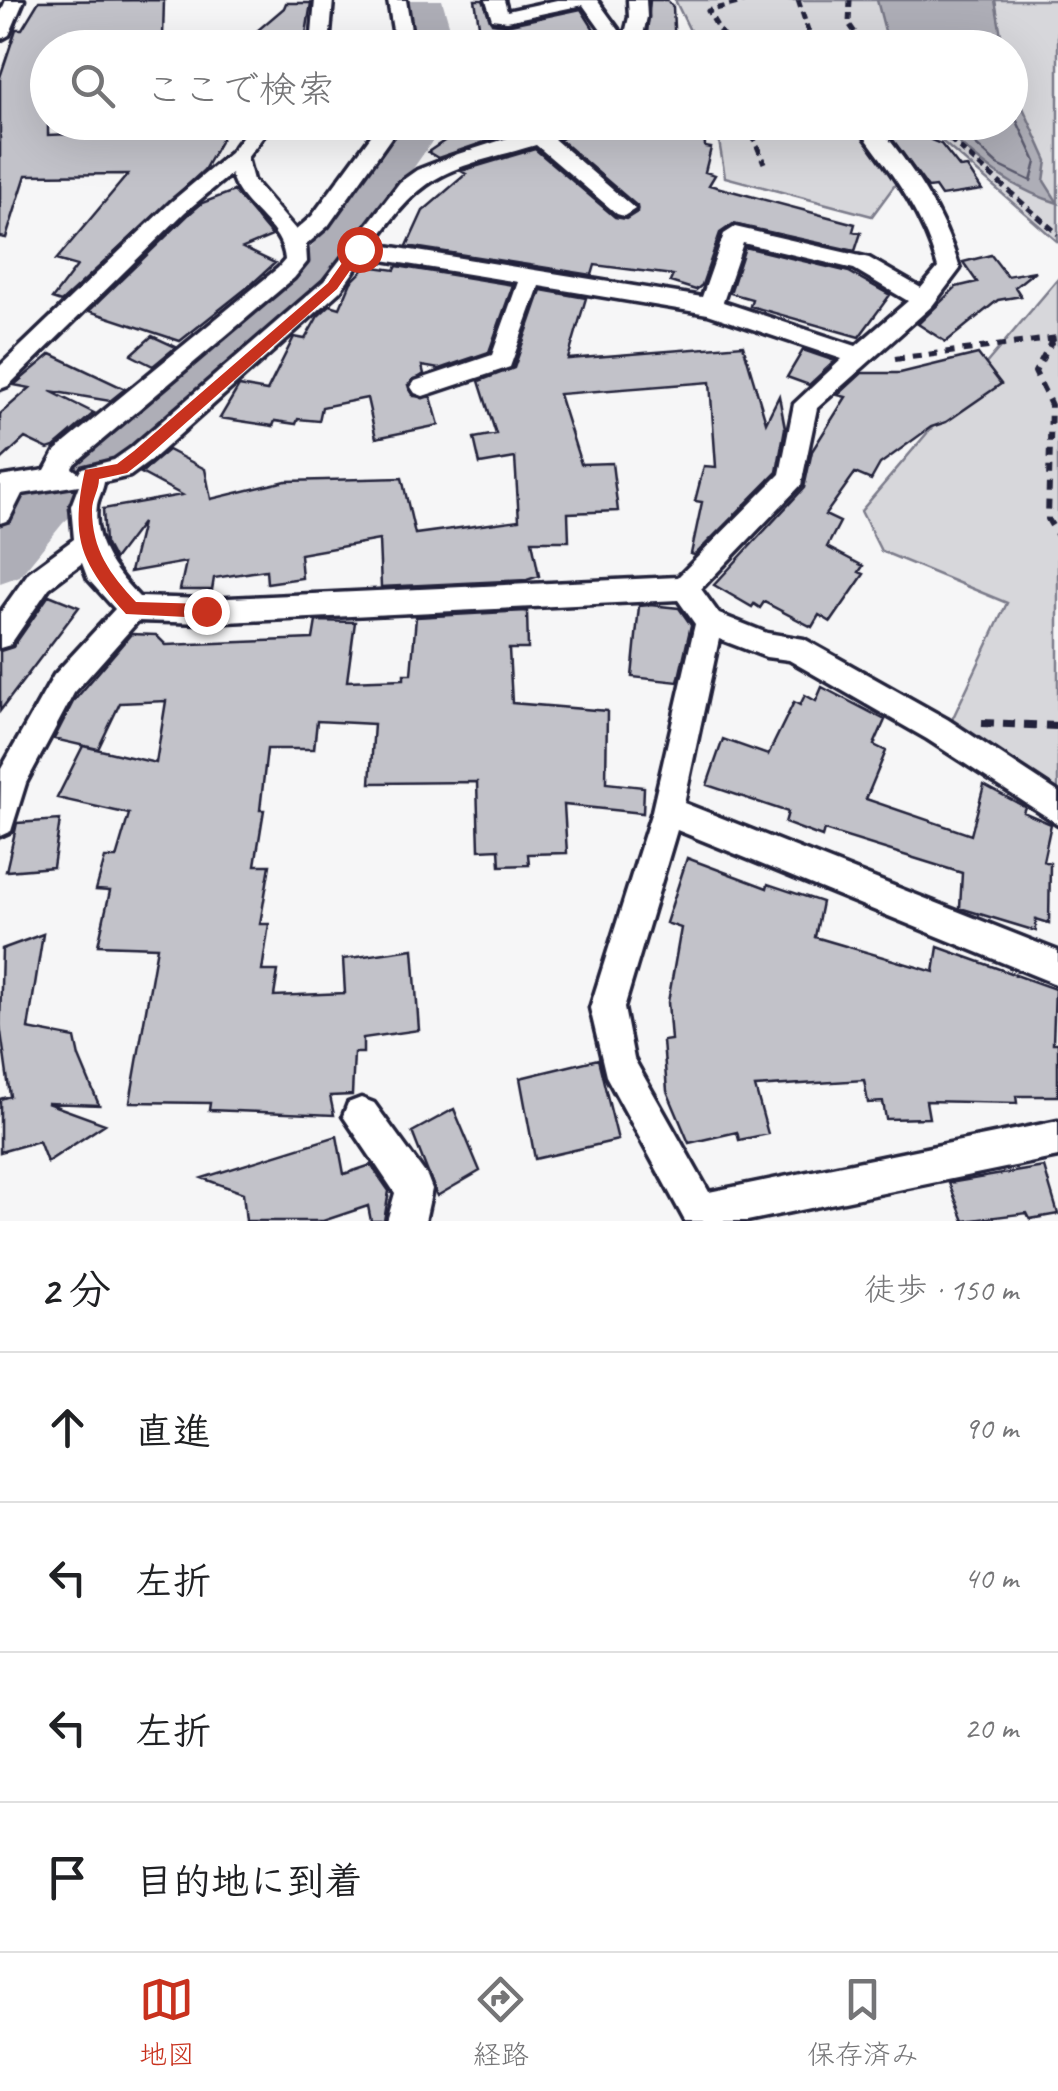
<!DOCTYPE html>
<html lang="ja">
<meta charset="utf-8">
<style>
body{margin:0;font-family:Caveat,"Klee One",sans-serif;background:#f6f6f6;color:#202124}
.stop{position:absolute;width:30px;height:30px;margin:-22px;border:8px solid #c8321e;border-radius:50%;background:#fff}
.stop.end{background:#c8321e;border-color:#fff;box-shadow:0 2px 10px #0008}
.list{margin:0;padding:0;list-style:none}
h2{display:flex;justify-content:space-between;align-items:center;height:130px;margin:0;padding:0 40px;font-size:42px}
h2 small{font-size:32px;font-weight:400;color:#757577}
.list li{display:grid;grid-template-columns:65px 1fr auto;gap:30px;align-items:center;box-sizing:border-box;height:150px;padding:0 40px;border-top:2px solid #e0e0e0}
.list b{display:block;font-size:38px;white-space:nowrap}
.list em{font-size:32px;font-style:normal;color:#757577}
.icon{flex:none;width:55px;height:55px;fill:none;stroke:currentColor;stroke-width:2;stroke-linecap:round;stroke-linejoin:round}
.map{position:relative;flex:none;width:1058px;height:1221px;overflow:hidden}
.search{position:absolute;background:#fff;box-shadow:0 10px 40px #0002;left:30px;right:30px;top:30px;height:110px;display:flex;align-items:center;gap:25px;box-sizing:border-box;padding:0 35px;border-radius:55px;color:#757577;font-size:38px}
.sheet{height:730px;background:#fff}
nav{display:flex;justify-content:space-around;align-items:center;box-sizing:border-box;height:140px;border-top:2px solid #e0e0e0;background:#fff;font-size:28px;color:#757577}
nav a{display:grid;justify-items:center;gap:5px}
nav .on{color:#c8321e}
.map>svg:first-child{display:block}
.green{fill:#d7d7db;stroke:#7c7c8b;stroke-width:2.5}
.water{fill:#aeaeb7;stroke:#767685;stroke-width:2.5}
.lines{fill:none;stroke-linecap:round;stroke-linejoin:round}
.shore{stroke:#5a5a6d;stroke-width:2.5}
.river{fill:#aeaeb7;fill-rule:evenodd}
.building{fill:#c2c2c9;stroke:#22223b;stroke-width:2.5}
.minor-casing{stroke:#22223b;stroke-width:7}
.path-far2{stroke:#22223b;stroke-width:5;stroke-dasharray:8 5;stroke-linecap:butt}
.path-far1{stroke:#22223b;stroke-width:6;stroke-dasharray:9 8;stroke-linecap:butt}
.path{stroke:#22223b;stroke-width:8;stroke-dasharray:12 9;stroke-linecap:butt}
.minor{fill:#fff;fill-rule:evenodd}
.route{fill:#c8321e}
</style>
<div class="map">
<svg width="1058" height="1221" viewBox="0 0 1058 1221">
<rect width="100%" height="100%" fill="#f6f6f7"/>
<filter id="ink" filterUnits="userSpaceOnUse"><feTurbulence type="fractalNoise" baseFrequency=".01" numOctaves="2"/><feDisplacementMap in="SourceGraphic" scale="20" xChannelSelector="R" yChannelSelector="G"/><feConvolveMatrix kernelMatrix="1 2 1 2 8 2 1 2 1" color-interpolation-filters="sRGB"/></filter>
<g filter="url(#ink)">
<path class="green" d="M 675,0 L 1058,0 L 1058,242 L 921,123 L 1010,122 L 1010,48 L 698,47 Z
M 716,123 L 860,123 L 900,178 L 872,216 L 725,177 Z
M 1058,279 L 1058,797 L 950,724 L 1007,603 L 881,551 L 861,511 Z"/>
<path class="water" d="M 877,0 L 995,0 L 1003,47 L 896,47 L 885,31 Z
M 1011,81 L 1047,161 L 1044,181 L 1058,203 C 1007,188 974,157 936,123 L 1010,122 Z"/>
<g class="lines">
<path class="shore" d="M 951,122 L 998,165 L 1031,181 L 1036,162 L 1010,106"/>
<path class="river" d="M 404,0 L 442,0 L 449,24 L 447,48 L 409,48 L 411,24 Z
M 399,122 L 441,122 L 440,130 L 338,276 L 63,523 L 20,576 L 0,583 L 0,521 L 25,493 L 306,254 Z"/>
</g>
<path class="building" d="M 164,0 L 163,37 L 48,48 L 48,135 L 100,133 L 103,126 L 177,129 L 178,122 L 231,122 L 204,170 L 61,302 L 52,299 L 77,266 L 56,260 L 128,174 L 26,175 L 6,238 L 0,237 L 0,77 L 16,29 L 22,29 L 39,1 Z
M 475,0 L 483,0 L 492,23 L 506,25 L 581,9 L 600,39 L 580,48 L 552,48 L 551,41 L 482,44 Z
M 650,0 L 667,0 L 673,7 L 675,48 L 651,48 L 647,34 Z
M 286,3 L 311,3 L 306,34 L 291,48 L 237,48 L 284,8 Z
M 417,122 L 543,122 L 438,158 L 428,152 L 447,139 Z
M 588,122 L 704,122 L 705,147 L 711,148 L 705,172 L 715,175 L 709,185 L 855,224 L 853,231 L 861,233 L 855,251 L 733,224 L 720,233 L 702,285 L 696,290 L 670,282 L 673,275 L 595,265 L 592,275 L 407,246 L 423,211 L 466,174 L 461,171 L 535,149 L 615,217 L 626,219 L 637,212 L 637,206 L 560,140 Z
M 880,122 L 916,122 L 931,140 L 941,144 L 960,168 L 967,167 L 982,190 L 941,196 L 935,187 L 928,188 Z
M 234,191 L 272,236 L 243,248 L 275,263 L 253,283 L 180,341 L 89,311 L 188,215 L 202,203 Z
M 745,247 L 849,272 L 890,295 L 859,337 L 750,306 L 752,299 L 730,293 Z
M 991,255 L 1007,276 L 1035,271 L 1015,287 L 1021,296 L 998,300 L 946,342 L 918,324 L 956,287 L 977,282 L 963,262 Z
M 367,266 L 395,270 L 397,266 L 513,285 L 489,352 L 439,369 L 422,366 L 424,374 L 408,385 L 414,396 L 431,397 L 439,425 L 376,438 L 367,398 L 322,407 L 319,421 L 298,419 L 296,424 L 275,421 L 273,426 L 220,418 L 239,386 L 267,391 L 294,337 L 305,339 L 318,316 L 330,305 L 340,308 L 351,282 Z
M 541,290 L 586,298 L 568,359 L 743,345 L 766,422 L 779,396 L 785,428 L 777,472 L 695,555 L 691,554 L 702,502 L 695,501 L 704,466 L 716,467 L 710,382 L 559,394 L 581,464 L 612,463 L 618,511 L 568,513 L 569,541 L 532,541 L 539,576 L 527,580 L 381,587 L 379,540 L 300,554 L 302,578 L 267,583 L 266,570 L 214,578 L 212,590 L 180,590 L 186,562 L 130,572 L 142,523 L 114,560 L 105,543 L 103,509 L 182,495 L 141,473 L 168,450 L 205,469 L 211,499 L 286,481 L 402,478 L 415,534 L 519,520 L 515,458 L 480,464 L 474,438 L 496,434 L 479,381 L 514,368 Z
M 152,336 L 176,347 L 153,366 L 131,355 Z
M 803,350 L 835,361 L 809,385 L 787,377 Z
M 51,354 L 125,389 L 110,401 L 50,391 L 94,413 L 54,447 L 48,449 L 25,438 L 0,461 L 0,414 L 30,388 L 14,385 Z
M 978,354 L 1001,384 L 946,422 L 931,427 L 880,464 L 871,480 L 855,473 L 825,515 L 840,522 L 827,547 L 863,566 L 859,572 L 864,574 L 831,622 L 819,615 L 812,627 L 764,602 L 760,608 L 754,604 L 752,607 L 714,585 L 804,488 L 812,451 L 846,397 L 838,395 L 862,373 L 900,373 Z
M 49,595 L 79,607 L 0,711 L 0,651 L 13,647 Z
M 650,605 L 679,608 L 691,625 L 678,682 L 632,677 L 639,606 Z
M 527,611 L 528,649 L 509,649 L 512,703 L 607,711 L 606,783 L 644,787 L 643,813 L 564,805 L 567,853 L 528,854 L 529,865 L 500,866 L 499,849 L 479,850 L 477,782 L 370,783 L 374,724 L 317,721 L 314,749 L 267,749 L 260,810 L 264,810 L 255,865 L 270,865 L 260,924 L 269,924 L 262,971 L 278,971 L 274,996 L 345,993 L 343,959 L 413,949 L 419,1030 L 363,1038 L 363,1053 L 354,1053 L 352,1095 L 330,1096 L 334,1115 L 209,1110 L 210,1103 L 130,1102 L 157,947 L 98,945 L 110,891 L 96,890 L 105,858 L 116,858 L 129,814 L 57,798 L 83,746 L 156,763 L 166,701 L 120,703 L 98,749 L 54,739 L 73,702 L 131,634 L 156,635 L 166,645 L 313,639 L 316,621 L 355,622 L 347,681 L 404,679 L 404,674 L 411,674 L 416,617 Z
M 822,687 L 885,720 L 874,745 L 886,751 L 866,799 L 971,835 L 984,785 L 1025,807 L 1023,812 L 1051,824 L 1043,861 L 1050,863 L 1049,923 L 1036,919 L 1036,931 L 960,908 L 962,873 L 824,830 L 822,837 L 785,823 L 788,812 L 707,785 L 723,739 L 768,755 L 794,702 L 800,705 L 805,695 L 816,701 Z
M 60,820 L 53,867 L 6,871 L 17,823 Z
M 687,858 L 767,888 L 768,884 L 822,902 L 815,937 L 934,972 L 938,947 L 1055,989 L 1053,1043 L 1058,1043 L 1058,1096 L 1016,1096 L 1017,1103 L 926,1101 L 929,1118 L 886,1119 L 883,1102 L 868,1103 L 864,1080 L 755,1087 L 768,1134 L 739,1140 L 737,1132 L 689,1143 L 667,1091 L 663,1041 L 671,1040 L 668,1002 L 681,928 L 666,923 Z
M 43,934 L 28,1029 L 75,1038 L 79,1057 L 99,1105 L 47,1103 L 105,1124 L 47,1162 L 39,1141 L 0,1152 L 0,1099 L 10,1096 L 0,1025 L 2,949 Z
M 598,1059 L 618,1140 L 535,1159 L 520,1078 Z
M 454,1109 L 480,1171 L 437,1196 L 412,1132 Z
M 337,1136 L 344,1174 L 371,1165 L 389,1191 L 384,1221 L 371,1221 L 368,1206 L 323,1221 L 246,1221 L 243,1193 L 202,1178 Z
M 1044,1167 L 1058,1214 L 1030,1219 L 1027,1213 L 964,1221 L 949,1183 Z"/>
<g class="lines">
<defs>
<path id="minor" d="M 6,0 L 24,0 L 9,35 L 0,40 L 0,14 Z
M 315,0 L 333,0 L 330,34 L 323,48 L 304,48 L 312,34 Z
M 388,0 L 406,0 L 414,48 L 396,48 Z
M 486,0 L 504,0 L 507,11 L 557,0 L 597,0 L 621,33 L 622,46 L 629,17 L 628,0 L 646,0 L 647,17 L 640,48 L 604,48 L 603,33 L 583,5 L 507,21 L 492,19 Z
M 253,122 L 274,122 L 247,158 L 253,180 L 296,230 L 312,216 L 381,122 L 402,122 L 328,226 L 306,245 L 307,262 L 294,278 L 74,464 L 72,468 L 79,473 L 82,468 L 114,460 L 131,448 L 324,281 L 400,182 L 417,170 L 458,154 L 557,122 L 584,122 L 554,139 L 635,209 L 624,216 L 617,214 L 536,145 C 451,170 427,167 374,244 L 702,297 L 724,234 L 735,227 L 869,258 L 921,288 L 938,268 C 922,210 889,170 854,122 L 875,122 C 913,168 943,212 960,269 L 932,306 L 817,408 L 801,485 L 701,589 L 719,614 L 767,633 L 804,639 L 947,719 L 1058,792 L 1058,824 L 927,739 L 789,660 L 766,657 L 719,639 L 684,803 L 1058,951 L 1058,985 L 677,830 L 624,1008 L 634,1059 L 709,1192 L 1058,1121 L 1058,1157 L 747,1221 L 685,1221 L 606,1076 L 590,1008 L 652,811 L 695,624 L 678,600 L 206,623 L 138,621 L 74,693 L 26,783 L 11,831 L 0,836 L 1,769 L 54,675 L 115,609 L 88,579 L 82,563 L 49,588 L 10,645 L 0,648 L 0,613 L 29,572 L 74,539 L 71,506 L 79,485 L 22,494 L 9,520 L 0,523 L 0,477 L 45,470 L 56,450 L 278,268 L 285,260 C 283,224 239,208 231,174 L 185,212 L 8,386 L 0,389 L 0,366 L 171,202 L 230,153 ZM 743,243 L 854,269 L 908,301 L 856,346 L 723,302 ZM 364,257 L 518,282 L 492,355 L 415,381 L 411,387 L 415,393 L 423,396 L 510,367 L 539,286 L 708,314 L 842,359 L 794,404 L 780,474 L 678,577 L 206,599 L 139,597 C 115,572 92,543 97,505 C 98,498 103,490 104,482 L 130,476 L 149,462 L 340,291 Z
M 361,1098 L 374,1103 L 427,1176 L 432,1189 L 425,1221 L 387,1221 L 395,1193 L 343,1116 L 348,1103 Z"/>
</defs>
<use href="#minor" class="minor-casing"/>
<path class="path-far2" d="M 798,0 L 814,48
M 850,0 L 849,24 L 866,48
M 730,48 L 708,11 L 750,0
M 747,122 L 764,163
M 930,122 L 1058,234"/>
<path class="path-far1" d="M 1053,339 L 1035,372 L 1051,405 L 1048,519 L 1058,536
M 895,359 L 1058,338"/>
<path class="path" d="M 982,723 L 1058,726"/>
<use href="#minor" class="minor"/>
</g>
</g>
<path class="route" d="M 354,246 L 365,249 L 337,289 L 145,459 L 127,473 L 99,479 C 99,490 92,499 92,510 C 92,550 110,574 136,602 L 206,604 L 214,611 L 206,618 L 126,614 C 80,562 70,538 85,470 L 117,464 L 134,451 L 328,283 Z"/>
</svg>
<div class="stop" style="left:359px;top:249px"></div>
<div class="stop end" style="left:206px;top:611px"></div>
<div class="search"><svg class="icon" aria-label="search" viewBox="0 0 24 24"><circle cx="10" cy="10" r="6"/><path d="M15 15l6 6"/></svg>ここで検索</div>
</div>
<section class="sheet">
<h2>2 分<small>徒歩 · 150 m</small></h2>
<ul class="list">
<li><svg class="icon" aria-label="ahead" viewBox="0 0 24 24"><path d="M12 20V5M6 11l6-6 6 6"/></svg><div><b>直進</b></div><em>90 m</em></li>
<li><svg class="icon" aria-label="left" viewBox="0 0 24 24"><path d="M17 20v-9H6M10 6l-5 5 5 5"/></svg><div><b>左折</b></div><em>40 m</em></li>
<li><svg class="icon" aria-label="left" viewBox="0 0 24 24"><path d="M17 20v-9H6M10 6l-5 5 5 5"/></svg><div><b>左折</b></div><em>20 m</em></li>
<li><svg class="icon" aria-label="arrive" viewBox="0 0 24 24"><path d="M6 21V4h12l-3 4 3 4H6"/></svg><div><b>目的地に到着</b></div></li>
</ul>
</section>
<nav>
<a class="on"><svg class="icon" aria-label="map" viewBox="0 0 24 24"><path d="M3 6l6-2 6 2 6-2v14l-6 2-6-2-6 2zM9 4v14M15 6v14"/></svg>地図</a>
<a><svg class="icon" aria-label="directions" viewBox="0 0 24 24"><path d="M12 3l9 9-9 9-9-9zM9 14v-3h6M13 9l2 2-2 2"/></svg>経路</a>
<a><svg class="icon" aria-label="saved" viewBox="0 0 24 24"><path d="M7 4h10v16l-5-4-5 4z"/></svg>保存済み</a>
</nav>
